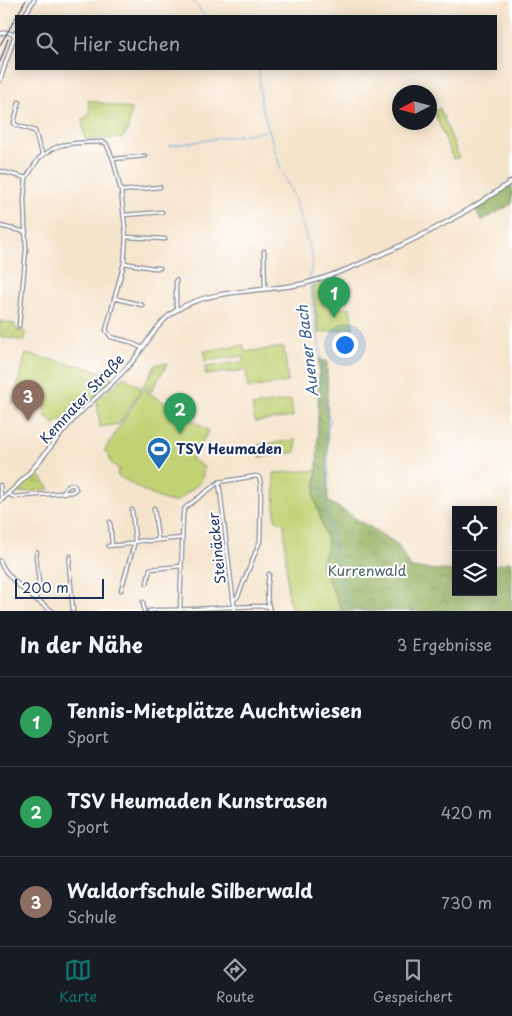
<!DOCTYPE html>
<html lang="de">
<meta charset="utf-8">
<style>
body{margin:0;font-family:"Playpen Sans",sans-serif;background:#20242c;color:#f1f3f6}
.controls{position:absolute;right:15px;bottom:15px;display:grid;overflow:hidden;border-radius:0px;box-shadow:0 2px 12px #0003}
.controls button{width:45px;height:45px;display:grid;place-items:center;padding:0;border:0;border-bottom:1px solid #363941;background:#171b24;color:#f1f3f6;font:25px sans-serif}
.compass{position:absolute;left:392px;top:85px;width:45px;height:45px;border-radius:50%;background:#171b24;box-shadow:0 2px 12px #0003;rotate:264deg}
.scale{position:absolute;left:15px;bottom:12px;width:89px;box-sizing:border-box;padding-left:5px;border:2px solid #1b2f5e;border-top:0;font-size:14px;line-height:18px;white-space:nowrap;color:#1b2f5e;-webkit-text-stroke:4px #fff;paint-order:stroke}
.you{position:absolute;left:344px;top:344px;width:18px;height:18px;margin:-12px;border:4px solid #fff;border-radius:50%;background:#1a73e8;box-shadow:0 0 0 8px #1a73e833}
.badge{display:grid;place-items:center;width:32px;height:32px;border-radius:50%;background:#0f766e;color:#fff;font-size:16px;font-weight:700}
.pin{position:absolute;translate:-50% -41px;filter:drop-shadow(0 1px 2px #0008)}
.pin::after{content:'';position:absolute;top:26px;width:18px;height:15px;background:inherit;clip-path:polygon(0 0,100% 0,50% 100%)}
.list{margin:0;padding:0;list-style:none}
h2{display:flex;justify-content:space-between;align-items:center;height:65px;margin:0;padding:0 20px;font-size:21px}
h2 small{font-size:16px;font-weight:400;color:#9ea1a6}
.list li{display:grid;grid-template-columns:32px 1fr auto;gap:15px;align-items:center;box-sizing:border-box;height:90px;padding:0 20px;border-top:1px solid #363941}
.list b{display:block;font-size:19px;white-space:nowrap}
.list p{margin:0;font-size:16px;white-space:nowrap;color:#9ea1a6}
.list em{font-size:16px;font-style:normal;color:#9ea1a6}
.icon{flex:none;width:28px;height:28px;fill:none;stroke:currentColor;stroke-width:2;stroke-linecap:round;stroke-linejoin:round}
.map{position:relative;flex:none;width:512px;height:611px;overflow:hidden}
.search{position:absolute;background:#171b24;box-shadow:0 2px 12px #0003;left:15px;right:15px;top:15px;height:55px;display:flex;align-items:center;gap:12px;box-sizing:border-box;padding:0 18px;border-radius:0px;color:#9ea1a6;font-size:19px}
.sheet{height:335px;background:#171b24}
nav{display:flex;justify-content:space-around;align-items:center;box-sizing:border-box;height:70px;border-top:1px solid #363941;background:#171b24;font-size:14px;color:#9ea1a6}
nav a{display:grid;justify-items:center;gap:2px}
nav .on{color:#0f766e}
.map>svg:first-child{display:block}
.grass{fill:#c1d173;stroke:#6e8068}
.forest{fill:url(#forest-crowns);stroke:#5a7162}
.park{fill:url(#park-tufts);stroke:#6e8068}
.garden{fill:url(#garden-furrows);stroke:#6e8068}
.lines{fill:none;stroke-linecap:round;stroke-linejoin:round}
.stream{stroke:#62a4d6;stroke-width:1}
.street-casing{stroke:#888a95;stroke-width:5}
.secondary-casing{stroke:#888a95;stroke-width:5.5}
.street{stroke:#fff;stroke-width:2.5}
.secondary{stroke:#fff;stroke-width:3}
.tram{stroke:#1b2f5e;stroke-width:1}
.labels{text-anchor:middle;stroke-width:4;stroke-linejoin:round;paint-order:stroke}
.street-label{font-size:14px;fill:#1b2f5e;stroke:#fff}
.poi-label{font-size:14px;font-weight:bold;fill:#1b2f5e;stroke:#fff;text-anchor:start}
.park-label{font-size:14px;fill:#4d6064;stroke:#fff}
.water-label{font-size:15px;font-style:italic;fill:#375e8e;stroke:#fff}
</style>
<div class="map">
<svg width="512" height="611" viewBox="0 0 512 611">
<defs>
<pattern id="forest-crowns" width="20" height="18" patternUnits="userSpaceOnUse" patternTransform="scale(1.25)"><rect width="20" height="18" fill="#98b365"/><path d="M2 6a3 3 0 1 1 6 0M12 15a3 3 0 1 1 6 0" fill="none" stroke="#7b9256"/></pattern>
<pattern id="park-tufts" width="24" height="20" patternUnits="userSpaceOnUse" patternTransform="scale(1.25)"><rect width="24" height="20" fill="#c1d173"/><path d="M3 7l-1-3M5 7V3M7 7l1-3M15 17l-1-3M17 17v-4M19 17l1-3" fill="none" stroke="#a5b466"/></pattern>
<pattern id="garden-furrows" width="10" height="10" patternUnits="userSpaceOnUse" patternTransform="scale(1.25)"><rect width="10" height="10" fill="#c1d173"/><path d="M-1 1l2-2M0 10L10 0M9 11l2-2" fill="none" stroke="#a5b466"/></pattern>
</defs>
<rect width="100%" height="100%" fill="#fff"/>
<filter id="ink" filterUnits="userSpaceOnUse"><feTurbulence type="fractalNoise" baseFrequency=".02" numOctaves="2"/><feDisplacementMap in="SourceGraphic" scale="10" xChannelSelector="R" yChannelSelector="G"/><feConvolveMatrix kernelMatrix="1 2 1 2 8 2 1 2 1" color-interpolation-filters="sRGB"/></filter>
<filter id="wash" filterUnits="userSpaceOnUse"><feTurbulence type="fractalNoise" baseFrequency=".0096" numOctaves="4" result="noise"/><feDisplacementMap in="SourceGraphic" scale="20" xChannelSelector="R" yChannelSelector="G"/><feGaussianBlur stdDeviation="1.12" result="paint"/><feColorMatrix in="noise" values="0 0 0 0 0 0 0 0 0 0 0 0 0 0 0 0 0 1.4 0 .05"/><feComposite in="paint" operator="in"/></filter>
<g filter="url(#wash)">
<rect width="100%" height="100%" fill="#f5e4cc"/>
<path class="grass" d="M 440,108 L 459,157 L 453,159 L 434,111 Z
M 330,284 L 339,293 L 340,308 L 350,307 L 353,328 L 319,333 L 312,286 Z
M 244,345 L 245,352 L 284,347 L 288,382 L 248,388 L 246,370 L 206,375 L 205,367 L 244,361 L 244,356 L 205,361 L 204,351 Z
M 26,354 L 80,366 L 106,373 L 113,379 L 72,420 L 57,421 L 55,425 L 46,417 L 44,402 L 12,403 Z
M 124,377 L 142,388 L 119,424 L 100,427 L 97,400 Z
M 143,389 L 209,431 L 191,459 L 204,467 L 202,479 L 200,483 L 176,502 C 159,502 132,484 117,475 L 119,469 L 111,463 L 108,454 L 104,451 Z
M 291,400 L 293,417 L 255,422 L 252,406 Z
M 296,440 L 296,452 L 260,457 L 258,445 Z
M 317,470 L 314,496 L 328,544 L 321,564 L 342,611 L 293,611 L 288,599 L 284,524 L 275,519 L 274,473 Z"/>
<path class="forest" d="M 512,183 L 512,204 L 481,221 L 475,208 Z
M 319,359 L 327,362 L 328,501 L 397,544 L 411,568 L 456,571 L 456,592 L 493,592 L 493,566 L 512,561 L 512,611 L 342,611 L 321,564 L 328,544 L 314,496 L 317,470 Z"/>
<path class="park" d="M 88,100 L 131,109 L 128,130 L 123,138 L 85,140 L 82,119 L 90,114 Z
M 36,471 L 50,489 L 18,493 L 16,490 Z"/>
<path class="garden" d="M 0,321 L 15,324 L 15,329 L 25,332 L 25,341 L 0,337 Z
M 168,363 L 151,392 L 143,386 L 156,364 Z"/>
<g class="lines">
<path class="stream" d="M 192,0 L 205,16
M 259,69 L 261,104 L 281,170
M 169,146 L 265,131
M 283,174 L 294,197 L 312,256 L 313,260 L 310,274 L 310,286 L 321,357 L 325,409 L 331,420 L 324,437 L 328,450 L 327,459 L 328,467 L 327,469 L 329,475 L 328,485 L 323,487 L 322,491 L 325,502 L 329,525 L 334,542 L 336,568 L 342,588 L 353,611"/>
</g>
</g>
<g filter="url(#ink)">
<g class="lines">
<defs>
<path id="street" d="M 0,34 L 6,32 L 15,35
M 19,102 L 14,123 L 16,125 L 35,131 L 39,146 L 43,154
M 113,159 L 145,156
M 0,171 L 26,178
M 121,191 L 160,187
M 124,215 L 162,212
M 0,226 L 26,232
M 126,237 L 165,239
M 264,251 L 265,289
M 124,263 L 154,268 L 160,268
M 176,280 L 176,304 L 177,310
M 114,298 L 142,305
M 19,326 L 26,250 L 24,199 L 26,178 L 39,158 L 54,148 L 62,145 L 76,143 L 101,142 L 106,143 L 113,159 L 121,191 L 126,237 L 124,263 L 106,330 L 111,337 L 127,341 L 142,348
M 219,482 L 232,589 L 235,611
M 0,485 L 1,495 L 3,499
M 9,494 L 14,497 L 72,492 L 76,489 L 74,485 C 68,484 66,488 63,492
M 154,508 L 158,540
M 110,522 L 112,545
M 108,546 C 115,545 122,545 129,544 C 136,542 141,539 149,541 L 182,538
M 70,556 L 69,564 L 73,611
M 269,574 C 267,586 266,599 270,611
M 147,583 L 150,569 L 181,566
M 121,590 L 135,541 L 132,510
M 33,598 L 40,591 L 36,557 L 37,552
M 143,602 L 144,611
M 149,611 L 157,610 C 195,610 231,606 269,606
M 180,611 L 183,514 L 185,508 L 219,482 L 256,476 L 259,477 L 261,484 L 260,541 L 238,596 L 233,601"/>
<path id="secondary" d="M 24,16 L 34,0
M 0,80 L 16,32
M 0,501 C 10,492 21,483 30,472 C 45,455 58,436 73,420 C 91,400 113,384 130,364 C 147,346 155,323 177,310 C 214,287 265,293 306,283 C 329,277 351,268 373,258 C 422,237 469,212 512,181
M 0,561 C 6,579 37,600 52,611"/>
</defs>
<use href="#street" class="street-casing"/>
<use href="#secondary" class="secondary-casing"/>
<use href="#street" class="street"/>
<use href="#secondary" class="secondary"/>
<path class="tram" d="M 0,45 L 26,0
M 0,62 L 8,39"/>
</g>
</g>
<defs>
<symbol id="stadium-pin" viewBox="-11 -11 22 30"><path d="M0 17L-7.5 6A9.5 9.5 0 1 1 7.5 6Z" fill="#1f6fb2" stroke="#fff"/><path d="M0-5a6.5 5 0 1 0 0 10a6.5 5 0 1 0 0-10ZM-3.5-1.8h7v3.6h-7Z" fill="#fff"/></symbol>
</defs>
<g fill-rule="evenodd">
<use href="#stadium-pin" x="145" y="435" width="28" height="38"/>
</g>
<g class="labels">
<g class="street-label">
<text transform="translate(82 399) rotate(-47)" y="5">Kemnater Straße</text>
<text transform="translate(217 548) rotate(-96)" y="5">Steinäcker</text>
</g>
<g class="poi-label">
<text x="176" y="454">TSV Heumaden</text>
</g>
<g class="park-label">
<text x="367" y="576">Kurrenwald</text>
</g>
<g class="water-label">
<text transform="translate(308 351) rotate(-97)" y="5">Auener Bach</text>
</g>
</g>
</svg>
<div class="controls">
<button><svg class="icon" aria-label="locate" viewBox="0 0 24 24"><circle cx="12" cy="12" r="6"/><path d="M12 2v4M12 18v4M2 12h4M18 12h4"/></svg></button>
<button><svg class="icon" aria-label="layers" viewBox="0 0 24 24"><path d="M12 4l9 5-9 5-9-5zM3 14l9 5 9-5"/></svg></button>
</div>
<svg class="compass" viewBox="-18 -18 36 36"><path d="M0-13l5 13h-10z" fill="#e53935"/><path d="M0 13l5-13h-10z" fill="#9ea1a6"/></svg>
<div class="scale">200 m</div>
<div class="you"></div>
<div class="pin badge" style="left:334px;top:318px;background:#2e9e5b">1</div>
<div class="pin badge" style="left:180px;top:434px;background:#2e9e5b">2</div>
<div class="pin badge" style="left:28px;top:421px;background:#8d6e63">3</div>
<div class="search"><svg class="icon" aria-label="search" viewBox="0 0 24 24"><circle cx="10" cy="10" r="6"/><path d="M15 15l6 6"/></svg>Hier suchen</div>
</div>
<section class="sheet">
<h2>In der Nähe<small>3 Ergebnisse</small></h2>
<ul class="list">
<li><span class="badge" style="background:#2e9e5b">1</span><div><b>Tennis-Mietplätze Auchtwiesen</b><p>Sport</p></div><em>60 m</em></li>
<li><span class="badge" style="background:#2e9e5b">2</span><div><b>TSV Heumaden Kunstrasen</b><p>Sport</p></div><em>420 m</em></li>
<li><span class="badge" style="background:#8d6e63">3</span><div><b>Waldorfschule Silberwald</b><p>Schule</p></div><em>730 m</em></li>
</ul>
</section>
<nav>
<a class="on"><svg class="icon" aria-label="map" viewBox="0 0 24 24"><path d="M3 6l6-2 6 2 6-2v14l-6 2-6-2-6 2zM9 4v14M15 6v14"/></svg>Karte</a>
<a><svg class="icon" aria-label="directions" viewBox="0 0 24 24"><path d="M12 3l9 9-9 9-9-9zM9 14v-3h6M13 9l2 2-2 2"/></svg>Route</a>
<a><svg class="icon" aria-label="saved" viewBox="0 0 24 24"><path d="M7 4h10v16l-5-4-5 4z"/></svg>Gespeichert</a>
</nav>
